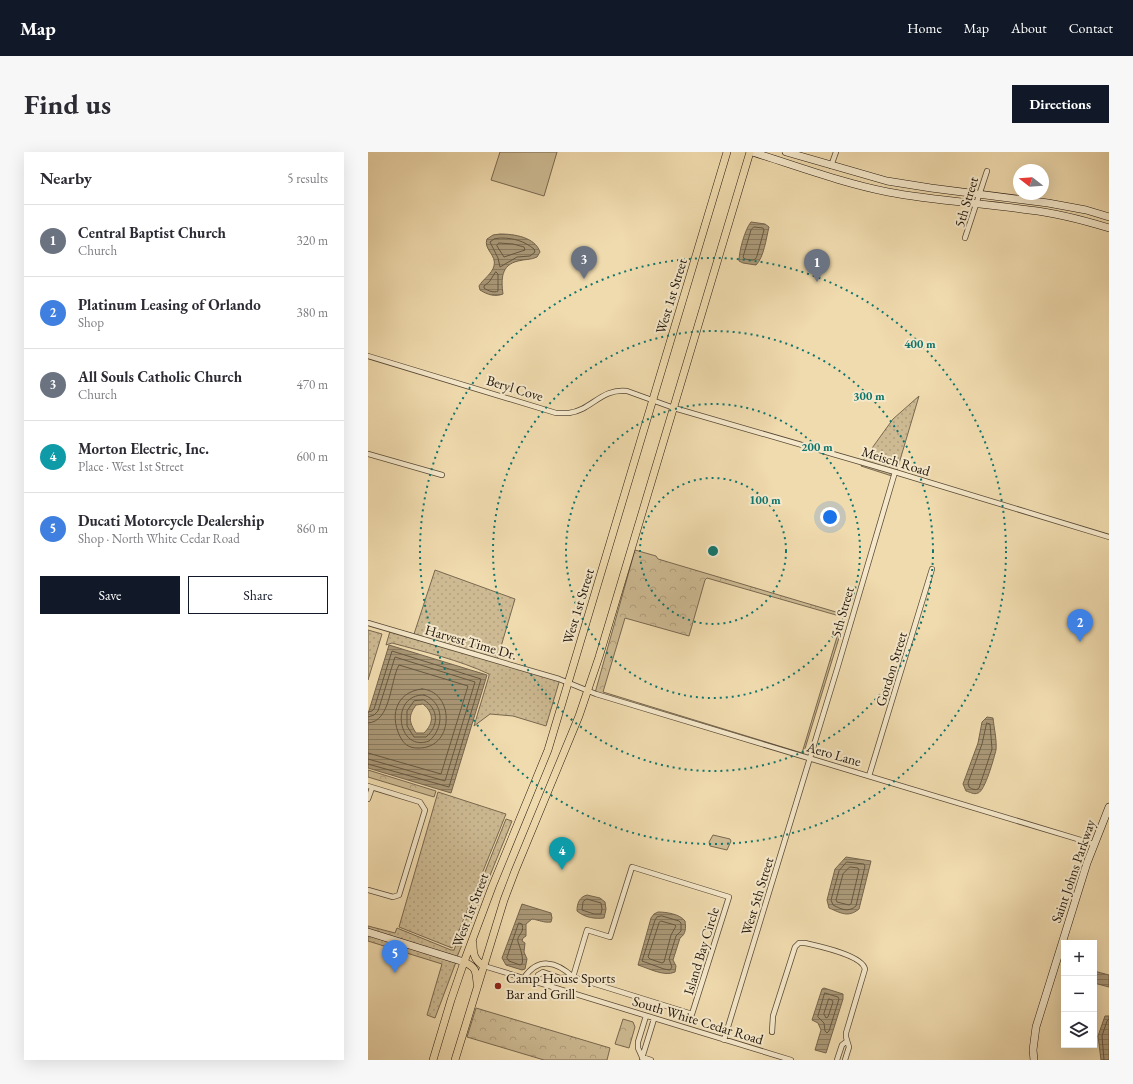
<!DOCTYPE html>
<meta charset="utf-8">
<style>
body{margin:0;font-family:"EB Garamond",serif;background:#f7f7f7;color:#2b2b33}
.controls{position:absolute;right:12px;bottom:12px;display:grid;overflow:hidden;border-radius:0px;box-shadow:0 4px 16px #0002}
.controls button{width:36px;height:36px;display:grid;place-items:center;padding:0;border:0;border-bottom:1px solid #e1e1e2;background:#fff;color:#2b2b33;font:20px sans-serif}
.compass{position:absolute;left:645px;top:12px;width:36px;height:36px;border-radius:50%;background:#fff;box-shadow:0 4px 16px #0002;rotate:287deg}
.you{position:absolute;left:462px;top:365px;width:14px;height:14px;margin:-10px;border:3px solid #fff;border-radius:50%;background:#1a73e8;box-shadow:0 0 0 6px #1a73e833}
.badge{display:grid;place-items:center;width:26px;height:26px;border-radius:50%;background:#111827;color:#fff;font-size:13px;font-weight:700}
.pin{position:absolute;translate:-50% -33px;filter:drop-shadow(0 1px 2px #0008)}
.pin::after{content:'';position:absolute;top:21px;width:14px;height:12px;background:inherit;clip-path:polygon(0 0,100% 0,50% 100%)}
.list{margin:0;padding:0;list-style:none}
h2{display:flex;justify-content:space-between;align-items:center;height:52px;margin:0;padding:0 16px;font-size:17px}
h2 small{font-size:13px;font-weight:400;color:#7c7c81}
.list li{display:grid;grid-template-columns:26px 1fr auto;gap:12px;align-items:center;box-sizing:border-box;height:72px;padding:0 16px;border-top:1px solid #e1e1e2}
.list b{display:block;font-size:15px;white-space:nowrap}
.list p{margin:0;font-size:13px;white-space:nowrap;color:#7c7c81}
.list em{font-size:13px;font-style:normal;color:#7c7c81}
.actions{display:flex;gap:8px;padding:12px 16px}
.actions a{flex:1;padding:9px 0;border:1px solid #111827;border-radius:0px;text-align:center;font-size:14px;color:#111827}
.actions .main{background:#111827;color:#fff}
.icon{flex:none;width:22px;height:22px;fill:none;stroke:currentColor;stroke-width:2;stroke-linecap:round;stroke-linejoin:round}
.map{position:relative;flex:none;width:741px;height:908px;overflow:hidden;border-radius:0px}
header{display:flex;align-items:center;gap:24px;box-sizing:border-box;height:56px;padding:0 20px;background:#111827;color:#fff}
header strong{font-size:19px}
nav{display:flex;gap:22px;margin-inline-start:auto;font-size:14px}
.intro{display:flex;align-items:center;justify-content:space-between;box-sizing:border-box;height:96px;padding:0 24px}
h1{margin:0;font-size:28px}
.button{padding:10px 18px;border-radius:0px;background:#111827;color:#fff;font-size:14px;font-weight:700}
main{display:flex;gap:24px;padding:0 24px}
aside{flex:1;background:#fff;border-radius:0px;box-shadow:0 4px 16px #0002}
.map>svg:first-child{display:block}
.grass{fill:url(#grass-dots);stroke:#786850}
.forest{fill:url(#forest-crowns);stroke:#786850;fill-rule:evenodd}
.pitch{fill:#cdba93;stroke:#786850}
.water{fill:url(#water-rules);stroke:#74644d;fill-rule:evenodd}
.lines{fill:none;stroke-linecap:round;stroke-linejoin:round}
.shore{stroke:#665842;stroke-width:1}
.street-casing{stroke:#564835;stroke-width:6}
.secondary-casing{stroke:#22170d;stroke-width:8}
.primary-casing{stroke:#22170d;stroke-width:8}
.street{stroke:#f5e8ca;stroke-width:4.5}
.secondary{stroke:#f5e8ca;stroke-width:7}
.primary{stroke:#f0dbae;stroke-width:7}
.ring{fill:none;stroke:#0f766e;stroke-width:2;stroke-dasharray:2 4}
.poi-dot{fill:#8f2418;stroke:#f5e8ca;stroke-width:1.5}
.labels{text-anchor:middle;stroke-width:4;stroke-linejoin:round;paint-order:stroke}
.street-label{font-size:14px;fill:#22170d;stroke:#f5e8ca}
.poi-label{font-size:14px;fill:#22170d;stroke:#f5e8ca;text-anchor:start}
.centre{fill:#0f766e;stroke:#f5e8ca;stroke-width:2}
.ring-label{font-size:12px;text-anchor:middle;font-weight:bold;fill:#0f766e;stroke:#f5e8ca;stroke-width:4;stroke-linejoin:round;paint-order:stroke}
</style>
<header>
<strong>Map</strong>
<nav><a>Home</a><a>Map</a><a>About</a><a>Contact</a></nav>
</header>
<div class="intro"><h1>Find us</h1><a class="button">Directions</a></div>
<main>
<aside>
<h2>Nearby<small>5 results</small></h2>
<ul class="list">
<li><span class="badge" style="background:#6b7280">1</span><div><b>Central Baptist Church</b><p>Church</p></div><em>320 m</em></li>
<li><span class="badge" style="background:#3f7fe0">2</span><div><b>Platinum Leasing of Orlando</b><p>Shop</p></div><em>380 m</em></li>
<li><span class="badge" style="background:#6b7280">3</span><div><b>All Souls Catholic Church</b><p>Church</p></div><em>470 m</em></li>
<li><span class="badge" style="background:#0f9aa8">4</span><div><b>Morton Electric, Inc.</b><p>Place · West 1st Street</p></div><em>600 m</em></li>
<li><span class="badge" style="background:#3f7fe0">5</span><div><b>Ducati Motorcycle Dealership</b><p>Shop · North White Cedar Road</p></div><em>860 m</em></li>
</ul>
<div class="actions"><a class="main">Save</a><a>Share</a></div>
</aside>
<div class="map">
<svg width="741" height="908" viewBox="0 0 741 908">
<defs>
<pattern id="grass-dots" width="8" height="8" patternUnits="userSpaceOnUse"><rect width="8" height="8" fill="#cdba93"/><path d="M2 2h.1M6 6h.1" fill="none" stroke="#b09f7e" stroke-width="1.8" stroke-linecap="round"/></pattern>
<pattern id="forest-crowns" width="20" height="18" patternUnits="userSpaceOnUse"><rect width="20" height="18" fill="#cdba93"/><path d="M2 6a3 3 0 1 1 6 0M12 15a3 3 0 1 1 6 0" fill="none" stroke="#b09f7e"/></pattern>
<pattern id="water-rules" width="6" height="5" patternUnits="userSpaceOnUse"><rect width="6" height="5" fill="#aa9877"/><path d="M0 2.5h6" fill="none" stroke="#8a7b60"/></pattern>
</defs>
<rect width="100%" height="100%" fill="#f0dbae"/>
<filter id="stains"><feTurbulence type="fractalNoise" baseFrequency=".005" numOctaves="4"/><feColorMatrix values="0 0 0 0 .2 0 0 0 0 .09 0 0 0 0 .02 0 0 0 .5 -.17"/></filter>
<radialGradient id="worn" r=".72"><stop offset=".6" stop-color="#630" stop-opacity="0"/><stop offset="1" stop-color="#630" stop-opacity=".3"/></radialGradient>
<path class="grass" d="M 551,244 L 527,325 L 493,314 L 494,310 L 525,267 Z
M 67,418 L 147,447 L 129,508 L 192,527 L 178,574 L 145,564 L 122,562 L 106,574 L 121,524 L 121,522 C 91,508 57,500 24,491 L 18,493 L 23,476 L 46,482 Z
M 0,478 L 14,482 L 0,528 Z
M 70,640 L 138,662 L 84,796 L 31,775 Z
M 138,667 L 144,669 L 89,805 L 0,777 L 0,774 L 27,781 L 29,776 L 83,798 L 86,798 Z
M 0,782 L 88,810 L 67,866 L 59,863 L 74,812 L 0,789 Z"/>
<path class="forest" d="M 267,398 L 288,404 L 290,407 L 478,463 L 435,603 L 227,541 ZM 339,426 L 475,465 L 434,601 L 235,540 L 257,466 L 321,484 L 337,428 Z
M 0,618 L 68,639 L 66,645 L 0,625 Z
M 108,856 L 242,896 L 239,908 L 176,908 L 99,885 Z
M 255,867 L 265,870 L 267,875 L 261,896 L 247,892 Z"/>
<path class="pitch" d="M 132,0 L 189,0 L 176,44 L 123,28 Z
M 345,683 L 362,687 L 363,689 L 359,698 L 342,694 L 341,690 Z"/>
<path class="water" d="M 383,70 L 397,72 L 401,75 C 398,87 396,105 388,113 L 375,111 L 371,109 C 371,99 377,77 383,70 Z
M 132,82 C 146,82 167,85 172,100 L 169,105 C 163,108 157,107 150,109 C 133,113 133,127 135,142 C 127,145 120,143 112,138 L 111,134 C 115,127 124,122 126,114 C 129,103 115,97 119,87 L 125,83 Z
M 21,493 L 119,523 L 83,641 L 0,616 L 0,562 ZM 55,552 C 66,561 66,571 56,581 L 48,581 C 41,570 40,564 48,553 Z
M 619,565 L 625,566 C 626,576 629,588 628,598 C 626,606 617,639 610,641 C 606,643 602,640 598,639 L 595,632 L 610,591 L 614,570 Z
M 478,705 L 503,709 L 491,757 C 480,766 473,761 461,756 L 459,748 L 467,717 Z
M 219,743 L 232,746 L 237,750 L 238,757 L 236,766 C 228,767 217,766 209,759 C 209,752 211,745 219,743 Z
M 154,752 L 183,761 L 184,766 L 183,770 C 176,771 171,768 164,767 L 158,772 L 158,784 L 155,786 L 154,789 L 157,791 L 156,800 L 159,807 L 157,817 L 154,818 L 138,813 L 134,806 Z
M 290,760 C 298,760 312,762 317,769 C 318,776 318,782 312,786 L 305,808 L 308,814 L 307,820 C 296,825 280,816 270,813 L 283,766 L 286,762 Z
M 726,819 L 741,823 L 741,835 L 726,831 Z
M 456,836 L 475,842 L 475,847 L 458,901 L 447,898 L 453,878 L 450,871 L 444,868 L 454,837 Z
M 737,864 L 741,864 L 741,908 L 733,908 L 730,884 Z"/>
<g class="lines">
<path class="shore" d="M 386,75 L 395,76 L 396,78 L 389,104 C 387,110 382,108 377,107 L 375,105 L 383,78 Z
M 133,86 C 146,86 156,89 166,97 L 167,100 L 162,104 L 149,105 L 132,115 L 130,106 L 122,90 L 126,87 Z
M 131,91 L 145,92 L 156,95 L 157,98 L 136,105 L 129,94 Z
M 128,120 L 130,122 L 130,139 C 126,141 120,139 116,136 L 116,134 L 121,130 Z
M 54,537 C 87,539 87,597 50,596 C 43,596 38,594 34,588 C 21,567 26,540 54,537 Z
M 56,543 C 77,550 76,577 61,589 C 29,601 21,542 56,543 Z
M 56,548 C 71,557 71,574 58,585 L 46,585 L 39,574 L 39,559 L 46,549 Z
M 0,560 L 4,559 L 6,557 L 24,499 L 113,527 L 81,635 L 0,612
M 0,565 L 6,563 L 10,559 L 27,505 L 107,530 L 77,629 L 0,607
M 0,571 C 23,570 22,529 31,513 L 100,534 L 73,622 L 0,601
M 619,571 L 622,572 L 624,597 L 611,636 C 608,639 604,637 601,635 L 600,631 L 614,592 Z
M 479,710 L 496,712 L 497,714 L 488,754 C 480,761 473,757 465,753 L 463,748 L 471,719 Z
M 482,715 L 490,716 L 491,718 L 483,752 L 481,753 L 469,750 L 468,748 L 475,722 Z
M 219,747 L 233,751 L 234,757 L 233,762 L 226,762 L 214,758 L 215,750 Z
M 294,764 L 311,769 L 313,771 L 313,779 L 308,784 L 301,807 L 304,815 L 302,818 L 296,817 L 274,809 L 287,768 L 289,765 Z
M 293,769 L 307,773 L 308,774 L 303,783 L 296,810 L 294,811 L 282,807 L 280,805 L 291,771 Z
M 151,771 L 154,772 C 157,782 148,783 150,790 C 152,795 156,807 154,812 L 152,813 L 141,809 L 139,806 Z
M 457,841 L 470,845 L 471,847 L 461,879 L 459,881 L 457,879 L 456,871 L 450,865 Z
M 461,847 L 464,848 L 465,850 L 460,865 L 458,866 L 456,862 Z
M 736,908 L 734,884 L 739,869 L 741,867"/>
<defs>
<path id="street" d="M 463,14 L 468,0
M 597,86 L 619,19
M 0,204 L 188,261 C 192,261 197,261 201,261 C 224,258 233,236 259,239 L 306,256 L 527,320 L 741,385
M 0,302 L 74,323
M 0,471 L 191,527 L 228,542 L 726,692
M 501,624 L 564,417
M 0,634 L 52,650 L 57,658 L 31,743 L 25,745 L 0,738
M 0,647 L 4,636
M 116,814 L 423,908
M 156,826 C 170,805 188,809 205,825
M 167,830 L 170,823 L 175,820 L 192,826 L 205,825 L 324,862 L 361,745 L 264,715 L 242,785 L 219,778 L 205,825
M 404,880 L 405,864 L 427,795 L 431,791 L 437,791 C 450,794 494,803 497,817 L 478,881 L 478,885 L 481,895 L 477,908
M 356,888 L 470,514 L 527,320
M 274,905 L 270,896 L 270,890 L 278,864
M 274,905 L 283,908
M 274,906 L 286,867
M 469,908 L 474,893 L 479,889"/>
<path id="secondary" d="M 384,0 C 429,14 474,31 520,40 C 567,49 614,51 661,58 C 688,61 715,68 741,76
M 418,0 L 519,29 L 563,36 L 680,51 L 718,58 L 741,65
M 0,780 L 96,810
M 666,908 L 665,898 L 668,875 L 719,711 L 741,655"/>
<path id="primary" d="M 105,791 C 105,802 106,808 116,814
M 96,810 C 108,815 108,819 109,831
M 65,908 L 83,848 L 96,810 L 124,735 L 180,598 L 359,0
M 87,908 L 136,748 L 147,719 L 211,564 L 231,505 L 382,0"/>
</defs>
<use href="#street" class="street-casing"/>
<use href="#secondary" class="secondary-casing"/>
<use href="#primary" class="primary-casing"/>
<use href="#street" class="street"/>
<use href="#secondary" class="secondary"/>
<use href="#primary" class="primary"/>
</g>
<g class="ring">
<circle cx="345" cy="399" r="73"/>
<circle cx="345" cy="399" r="147"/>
<circle cx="345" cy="399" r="220"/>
<circle cx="345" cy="399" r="293"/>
</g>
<circle class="poi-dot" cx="130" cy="834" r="4"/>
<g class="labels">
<g class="street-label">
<text transform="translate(598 50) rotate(-73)" y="5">5th Street</text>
<text transform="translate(303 144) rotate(-73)" y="5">West 1st Street</text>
<text transform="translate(147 236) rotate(17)" y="5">Beryl Cove</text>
<text transform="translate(528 309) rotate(17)" y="5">Meisch Road</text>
<text transform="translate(210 454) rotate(-73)" y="5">West 1st Street</text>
<text transform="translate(474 460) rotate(-74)" y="5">5th Street</text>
<text transform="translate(103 490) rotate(16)" y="5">Harvest Time Dr.</text>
<text transform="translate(523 517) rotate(-73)" y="5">Gordon Street</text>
<text transform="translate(466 602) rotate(16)" y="5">Aero Lane</text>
<text transform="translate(705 719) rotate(-71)" y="5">Saint Johns Parkway</text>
<text transform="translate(389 744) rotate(-73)" y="5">West 5th Street</text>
<text transform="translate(102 758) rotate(-69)" y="5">West 1st Street</text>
<text transform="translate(333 799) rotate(-73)" y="5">Island Bay Circle</text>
<text transform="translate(330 868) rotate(17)" y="5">South White Cedar Road</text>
</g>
<g class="poi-label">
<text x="138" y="831">Camp House Sports<tspan x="138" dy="16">Bar and Grill</tspan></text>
</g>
</g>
<circle cx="345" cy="399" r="6" class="centre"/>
<g class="ring-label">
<text x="552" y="196">400 m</text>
<text x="501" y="248">300 m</text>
<text x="449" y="299">200 m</text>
<text x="397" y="352">100 m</text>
</g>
<rect width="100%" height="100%" filter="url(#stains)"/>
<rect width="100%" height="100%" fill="url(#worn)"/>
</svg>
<div class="controls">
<button>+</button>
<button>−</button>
<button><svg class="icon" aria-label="layers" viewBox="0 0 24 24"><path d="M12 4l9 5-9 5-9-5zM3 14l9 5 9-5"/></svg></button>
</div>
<svg class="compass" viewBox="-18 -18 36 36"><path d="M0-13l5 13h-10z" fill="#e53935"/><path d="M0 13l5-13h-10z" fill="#7c7c81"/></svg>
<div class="you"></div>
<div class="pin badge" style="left:449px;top:130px;background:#6b7280">1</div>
<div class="pin badge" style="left:712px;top:490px;background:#3f7fe0">2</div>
<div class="pin badge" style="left:216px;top:127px;background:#6b7280">3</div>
<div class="pin badge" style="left:194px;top:718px;background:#0f9aa8">4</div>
<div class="pin badge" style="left:27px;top:821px;background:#3f7fe0">5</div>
</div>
</main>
